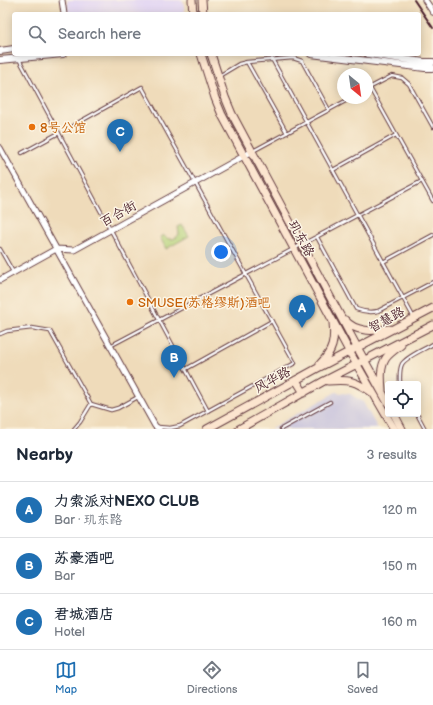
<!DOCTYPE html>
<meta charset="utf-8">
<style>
body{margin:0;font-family:"Balsamiq Sans","LXGW WenKai TC",sans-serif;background:#f6f6f7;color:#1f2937}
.controls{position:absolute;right:12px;bottom:12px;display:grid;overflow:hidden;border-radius:4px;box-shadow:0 2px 10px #0003}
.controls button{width:36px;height:36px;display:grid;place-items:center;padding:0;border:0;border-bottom:1px solid #e0e1e3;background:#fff;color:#1f2937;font:20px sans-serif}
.compass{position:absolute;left:337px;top:68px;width:36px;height:36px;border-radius:50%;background:#fff;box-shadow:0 2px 10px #0003;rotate:151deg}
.you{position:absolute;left:221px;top:252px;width:14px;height:14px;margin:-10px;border:3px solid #fff;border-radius:50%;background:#1a73e8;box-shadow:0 0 0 6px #1a73e833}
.badge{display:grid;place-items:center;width:26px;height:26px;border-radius:50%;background:#1f6fb2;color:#fff;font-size:13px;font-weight:700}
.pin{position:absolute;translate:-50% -33px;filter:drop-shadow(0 1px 2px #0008)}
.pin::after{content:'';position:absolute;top:21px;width:14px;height:12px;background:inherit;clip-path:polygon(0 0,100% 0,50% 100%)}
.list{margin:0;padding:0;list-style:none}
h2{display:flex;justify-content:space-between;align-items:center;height:52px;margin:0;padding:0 16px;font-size:17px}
h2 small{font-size:13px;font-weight:400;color:#747a83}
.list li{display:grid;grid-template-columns:26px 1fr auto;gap:12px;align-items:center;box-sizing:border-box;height:56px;padding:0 16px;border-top:1px solid #e0e1e3}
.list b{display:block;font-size:15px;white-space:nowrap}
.list p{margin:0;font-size:13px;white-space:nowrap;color:#747a83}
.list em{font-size:13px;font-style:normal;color:#747a83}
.icon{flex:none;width:22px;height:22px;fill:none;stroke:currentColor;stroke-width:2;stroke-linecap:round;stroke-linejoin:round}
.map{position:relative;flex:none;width:433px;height:429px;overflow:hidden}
.search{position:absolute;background:#fff;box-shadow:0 2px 10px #0003;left:12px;right:12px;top:12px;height:44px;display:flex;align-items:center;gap:10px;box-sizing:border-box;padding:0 14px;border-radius:4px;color:#747a83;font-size:15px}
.sheet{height:220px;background:#fff}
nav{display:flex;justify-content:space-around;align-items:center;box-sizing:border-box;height:56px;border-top:1px solid #e0e1e3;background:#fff;font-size:11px;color:#747a83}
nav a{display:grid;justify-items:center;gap:2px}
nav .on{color:#1f6fb2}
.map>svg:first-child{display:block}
.built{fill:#e1d4f4}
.industrial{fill:#c5c0db}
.green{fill:#b4d177;stroke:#7f7851}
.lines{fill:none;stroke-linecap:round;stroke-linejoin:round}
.service-casing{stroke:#633b40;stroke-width:4.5}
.minor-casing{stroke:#633b40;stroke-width:7}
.tertiary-casing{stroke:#633b40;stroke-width:8}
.secondary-casing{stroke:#633b40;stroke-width:9}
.service{stroke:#fff;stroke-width:2.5}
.minor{stroke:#fff;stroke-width:5}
.tertiary{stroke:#fff;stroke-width:6}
.secondary{stroke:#fce5cf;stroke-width:7}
.rail{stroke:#4a1f2b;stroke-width:2}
.food-dot{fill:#e8710a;stroke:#fcf5e5;stroke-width:1.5}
.labels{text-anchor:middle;stroke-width:3;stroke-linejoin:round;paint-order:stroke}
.food-label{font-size:13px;fill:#c56008;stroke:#fcf5e5;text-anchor:start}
.street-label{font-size:13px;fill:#4a1f2b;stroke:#fcf5e5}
</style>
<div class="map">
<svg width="433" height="429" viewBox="0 0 433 429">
<rect width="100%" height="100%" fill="#fcf5e5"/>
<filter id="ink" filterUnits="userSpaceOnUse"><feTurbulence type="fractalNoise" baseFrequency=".025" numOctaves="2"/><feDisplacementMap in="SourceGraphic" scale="8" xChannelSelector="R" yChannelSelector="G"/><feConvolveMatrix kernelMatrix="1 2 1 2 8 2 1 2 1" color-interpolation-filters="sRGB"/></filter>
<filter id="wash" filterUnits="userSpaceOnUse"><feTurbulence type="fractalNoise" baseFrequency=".012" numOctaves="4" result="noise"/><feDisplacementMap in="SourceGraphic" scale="16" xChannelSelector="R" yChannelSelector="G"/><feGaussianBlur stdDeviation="0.9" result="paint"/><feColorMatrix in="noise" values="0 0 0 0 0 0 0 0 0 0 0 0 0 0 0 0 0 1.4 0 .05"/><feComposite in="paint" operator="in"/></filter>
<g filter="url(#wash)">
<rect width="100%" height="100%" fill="#efdbba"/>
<path class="built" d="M 67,0 L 183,0 L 185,14 L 68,14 Z"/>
<path class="industrial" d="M 336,392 L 350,394 L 363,402 L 378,429 L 270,429 Z"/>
<path class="green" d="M 182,225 L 189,236 L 166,249 L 160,237 L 163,235 C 168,241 176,240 179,234 L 178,227 Z"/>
</g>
<g filter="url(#ink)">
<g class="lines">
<defs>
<path id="service" d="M 19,59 L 208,411
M 272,59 L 414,318
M 247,62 L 287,133
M 219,76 L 239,64 L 247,62 L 293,58 L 302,61 L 329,110
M 370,88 L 433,201
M 367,89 L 392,76 L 402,78 L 409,84 L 433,127
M 74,125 L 142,87 L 295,363 L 180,426 L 170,428 L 158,427
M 253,151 L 351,98
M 22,153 L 59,133
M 333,170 L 396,135
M 317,237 L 356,309 C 364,312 370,313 378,311 L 433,282
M 0,249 L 13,272
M 383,262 L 433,235
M 0,334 L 7,331 L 32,328 L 50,331 L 91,404 L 80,422 L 74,429
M 110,346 L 422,181
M 186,369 L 272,321
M 400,384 C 400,378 399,370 402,364 C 407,356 425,349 433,344
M 91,404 L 111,410 L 118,408 L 138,397
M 417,414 L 425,429
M 281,429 L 330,402"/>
<path id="minor" d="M 62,0 L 64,14
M 425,0 L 433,12
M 0,148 L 155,426 L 159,429
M 0,280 L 56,249 L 74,250 L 251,152"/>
<path id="tertiary" d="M 0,51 L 14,49
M 311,54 L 425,68 L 433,68
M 368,54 L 424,62 L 433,62
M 0,60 L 63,54"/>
<path id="secondary" d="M 192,0 L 193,14
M 202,0 L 203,14
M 201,54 L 215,98 L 222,115 L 349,351 L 394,429
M 211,54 L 225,97 L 232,114 L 357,347 L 388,403
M 345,320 C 356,333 373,331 389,329
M 320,364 C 333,351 335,341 333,323
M 296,380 L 304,393
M 328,381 C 350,379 355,381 373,393
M 382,390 C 381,379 380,367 386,358 C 390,353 396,349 401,345
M 394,414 L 402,429
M 207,429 L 316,369 L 433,308
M 239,429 L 324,381 L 433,325"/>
</defs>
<use href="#service" class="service-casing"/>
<use href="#minor" class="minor-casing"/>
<use href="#tertiary" class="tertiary-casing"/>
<use href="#secondary" class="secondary-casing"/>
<use href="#service" class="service"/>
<use href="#minor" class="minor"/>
<use href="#tertiary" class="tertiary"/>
<use href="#secondary" class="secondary"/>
<path class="rail" d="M 414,0 L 433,28"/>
</g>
</g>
<g class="food-dot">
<circle cx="32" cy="127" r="4"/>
<circle cx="130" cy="302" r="4"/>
</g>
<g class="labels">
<g class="food-label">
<text x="40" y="132">8号公馆</text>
<text x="138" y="307">SMUSE(苏格缪斯)酒吧</text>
</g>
<g class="street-label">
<text transform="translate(118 213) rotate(-29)" y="5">百合街</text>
<text transform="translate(302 238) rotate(61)" y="5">玑东路</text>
<text transform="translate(386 319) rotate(-28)" y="5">智慧路</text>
<text transform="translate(272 379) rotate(-29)" y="5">风华路</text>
</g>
</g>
</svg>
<div class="controls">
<button><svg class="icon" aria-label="locate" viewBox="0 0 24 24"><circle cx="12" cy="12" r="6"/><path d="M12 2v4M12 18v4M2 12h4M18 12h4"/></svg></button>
</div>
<svg class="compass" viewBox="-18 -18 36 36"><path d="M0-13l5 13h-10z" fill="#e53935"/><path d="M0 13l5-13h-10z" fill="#747a83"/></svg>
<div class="you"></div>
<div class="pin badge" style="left:302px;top:328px">A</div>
<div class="pin badge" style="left:174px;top:378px">B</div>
<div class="pin badge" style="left:120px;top:152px">C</div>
<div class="search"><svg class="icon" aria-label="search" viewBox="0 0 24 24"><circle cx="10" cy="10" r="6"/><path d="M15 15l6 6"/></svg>Search here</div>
</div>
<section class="sheet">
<h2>Nearby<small>3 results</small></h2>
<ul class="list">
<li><span class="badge">A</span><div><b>力索派对NEXO CLUB</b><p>Bar · 玑东路</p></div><em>120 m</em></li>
<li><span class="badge">B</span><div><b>苏豪酒吧</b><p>Bar</p></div><em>150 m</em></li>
<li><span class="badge">C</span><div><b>君城酒店</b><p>Hotel</p></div><em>160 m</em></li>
</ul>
</section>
<nav>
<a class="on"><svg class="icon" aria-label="map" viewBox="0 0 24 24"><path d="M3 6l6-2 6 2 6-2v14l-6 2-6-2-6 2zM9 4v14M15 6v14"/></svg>Map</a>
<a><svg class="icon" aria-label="directions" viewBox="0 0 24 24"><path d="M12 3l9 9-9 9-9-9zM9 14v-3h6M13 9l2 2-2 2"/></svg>Directions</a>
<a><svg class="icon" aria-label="saved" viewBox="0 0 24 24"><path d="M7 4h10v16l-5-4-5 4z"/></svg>Saved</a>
</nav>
